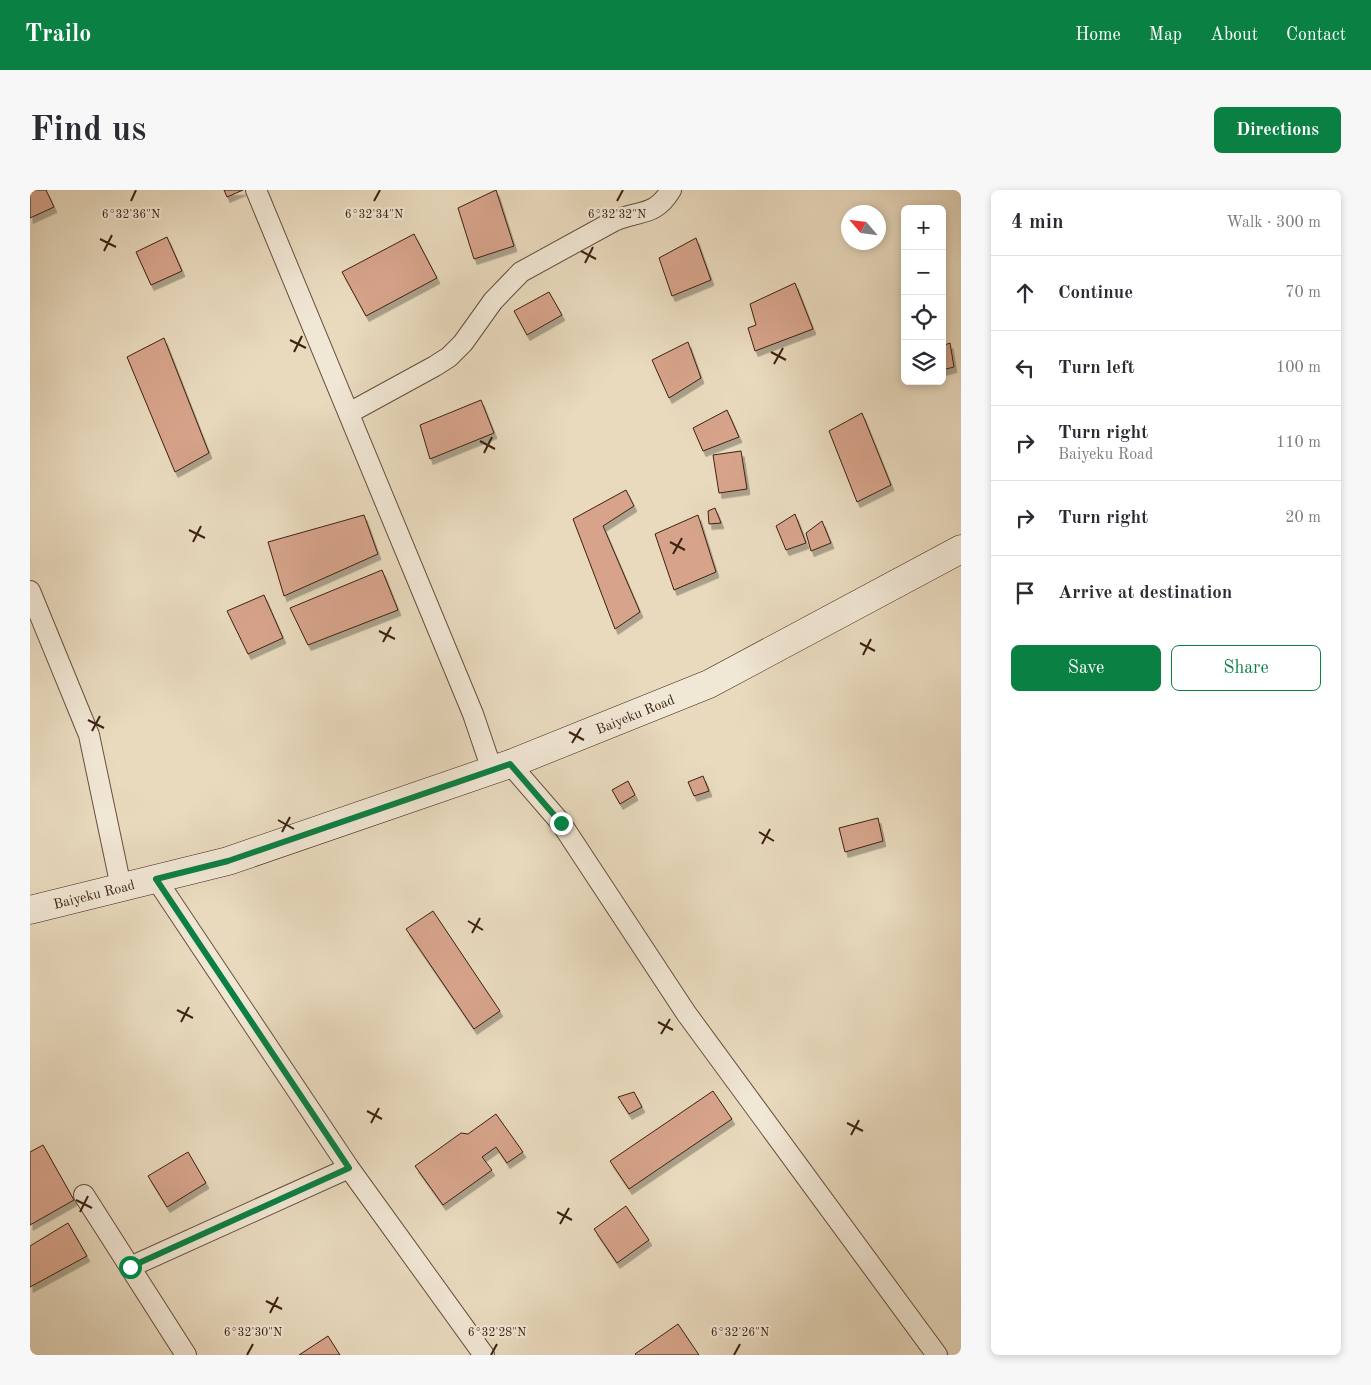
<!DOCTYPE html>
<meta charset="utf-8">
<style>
body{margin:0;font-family:"Old Standard TT",serif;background:#f7f7f7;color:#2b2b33}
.controls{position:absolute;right:15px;top:15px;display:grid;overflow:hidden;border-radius:8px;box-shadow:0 2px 8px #0003}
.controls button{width:45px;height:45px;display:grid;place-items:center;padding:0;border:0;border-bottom:1px solid #e1e1e2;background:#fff;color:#2b2b33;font:25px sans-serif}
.compass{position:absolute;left:811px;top:15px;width:45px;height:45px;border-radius:50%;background:#fff;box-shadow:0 2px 8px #0003;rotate:298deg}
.stop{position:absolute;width:15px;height:15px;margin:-11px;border:4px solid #0b8043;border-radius:50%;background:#fff}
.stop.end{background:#0b8043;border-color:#fff;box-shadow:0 1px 5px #0008}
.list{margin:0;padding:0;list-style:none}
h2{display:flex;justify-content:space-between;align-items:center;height:65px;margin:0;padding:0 20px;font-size:21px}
h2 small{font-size:16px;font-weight:400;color:#7c7c81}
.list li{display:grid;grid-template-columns:32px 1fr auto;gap:15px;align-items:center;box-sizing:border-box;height:75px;padding:0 20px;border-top:1px solid #e1e1e2}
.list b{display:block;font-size:19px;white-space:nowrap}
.list p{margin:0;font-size:16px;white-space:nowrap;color:#7c7c81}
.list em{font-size:16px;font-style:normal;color:#7c7c81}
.actions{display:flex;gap:10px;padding:15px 20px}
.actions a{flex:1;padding:11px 0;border:1px solid #0b8043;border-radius:8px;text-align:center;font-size:18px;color:#0b8043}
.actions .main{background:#0b8043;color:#fff}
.icon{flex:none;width:28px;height:28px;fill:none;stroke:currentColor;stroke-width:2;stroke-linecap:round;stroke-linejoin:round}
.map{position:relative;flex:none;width:931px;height:1165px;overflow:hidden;border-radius:8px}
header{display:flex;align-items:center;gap:30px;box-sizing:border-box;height:70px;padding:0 25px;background:#0b8043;color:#fff}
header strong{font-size:24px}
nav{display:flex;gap:28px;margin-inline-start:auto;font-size:18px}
.intro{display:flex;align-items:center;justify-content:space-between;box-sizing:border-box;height:120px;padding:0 30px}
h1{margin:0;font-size:35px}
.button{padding:12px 22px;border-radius:8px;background:#0b8043;color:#fff;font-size:18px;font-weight:700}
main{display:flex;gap:30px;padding:0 30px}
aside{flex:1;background:#fff;border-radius:8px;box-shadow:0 2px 8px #0003}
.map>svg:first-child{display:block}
.building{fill:#d7a48b;stroke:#3b2111;filter:url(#shadow)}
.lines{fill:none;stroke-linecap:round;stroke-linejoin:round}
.minor-casing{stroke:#664f3c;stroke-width:22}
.secondary-casing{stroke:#3b2111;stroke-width:29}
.minor{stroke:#f1e7d5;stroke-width:20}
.secondary{stroke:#f1e7d5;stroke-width:28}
.route{stroke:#0b8043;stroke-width:6}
.ticks{fill:none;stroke:#3b2111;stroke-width:2}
.labels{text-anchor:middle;stroke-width:4.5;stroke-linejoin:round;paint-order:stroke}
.street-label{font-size:14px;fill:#3b2111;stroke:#f1e7d5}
.ticks-label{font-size:12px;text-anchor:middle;fill:#3b2111;stroke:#f1e7d5;stroke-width:4.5;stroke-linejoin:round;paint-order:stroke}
</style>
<header>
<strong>Trailo</strong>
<nav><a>Home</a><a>Map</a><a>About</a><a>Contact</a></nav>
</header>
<div class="intro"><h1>Find us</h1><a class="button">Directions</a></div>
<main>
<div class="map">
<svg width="931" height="1165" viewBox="0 0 931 1165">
<defs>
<filter id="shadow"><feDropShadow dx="3" dy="5.5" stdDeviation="0" flood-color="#0004"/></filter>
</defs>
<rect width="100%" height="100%" fill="#e9dabe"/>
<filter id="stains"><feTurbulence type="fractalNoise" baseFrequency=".004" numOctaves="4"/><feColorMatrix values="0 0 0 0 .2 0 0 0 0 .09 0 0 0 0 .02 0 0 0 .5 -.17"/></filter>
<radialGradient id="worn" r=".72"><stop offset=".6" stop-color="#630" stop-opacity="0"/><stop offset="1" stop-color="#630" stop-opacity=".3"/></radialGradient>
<path class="building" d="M 0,0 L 16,0 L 24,17 L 0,28 Z
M 194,0 L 213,0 L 197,7 Z
M 466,0 L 484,56 L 444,69 L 428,18 Z
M 384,44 L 407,88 L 336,126 L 312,82 Z
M 137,47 L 152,81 L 121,95 L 106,62 Z
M 666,48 L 681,90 L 642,106 L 629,68 Z
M 765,93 L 783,139 L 725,161 L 718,138 L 726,135 L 720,114 Z
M 519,102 L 532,125 L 497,145 L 484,121 Z
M 134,148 L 179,263 L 145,282 L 97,167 Z
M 658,152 L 671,188 L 639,208 L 622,170 Z
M 920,153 L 924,177 L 912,180 L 912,156 Z
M 451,210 L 464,243 L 400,269 L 390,235 Z
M 697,220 L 709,247 L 673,261 L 663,238 Z
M 832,223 L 861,295 L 827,312 L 799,241 Z
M 711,261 L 717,299 L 689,303 L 683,265 Z
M 596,300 L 604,316 L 573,336 L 610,422 L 585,439 L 543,329 Z
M 685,318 L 691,333 L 679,334 L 678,321 Z
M 765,324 L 776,353 L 756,360 L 746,336 Z
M 334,325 L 348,364 L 254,406 L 238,352 Z
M 668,325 L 686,382 L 644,400 L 625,344 Z
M 792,331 L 801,353 L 781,361 L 776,343 Z
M 352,380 L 368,420 L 278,455 L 260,418 Z
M 234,405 L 253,448 L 218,464 L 197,421 Z
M 673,586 L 679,601 L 664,606 L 658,592 Z
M 598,591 L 605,605 L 590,614 L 582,600 Z
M 848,628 L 853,651 L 815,662 L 809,638 Z
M 403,721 L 470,821 L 444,839 L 376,739 Z
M 683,901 L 702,929 L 599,999 L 580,971 Z
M 604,902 L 612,917 L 599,924 L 588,907 Z
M 466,924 L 493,962 L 477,973 L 466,957 L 452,967 L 462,980 L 413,1015 L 385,976 L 431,943 L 438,944 Z
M 13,955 L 44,1010 L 0,1035 L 0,962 Z
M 158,962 L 176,993 L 137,1017 L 118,986 Z
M 596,1016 L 619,1050 L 587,1073 L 564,1039 Z
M 38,1033 L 57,1066 L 0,1097 L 0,1056 Z
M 648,1134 L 669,1165 L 606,1165 L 605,1164 Z
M 298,1146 L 310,1165 L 269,1165 Z"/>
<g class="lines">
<defs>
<path id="minor" d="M 226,0 L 443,524 L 462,580
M 319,223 L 405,176 L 419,167 L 433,153 L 463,111 L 491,82 L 584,31 C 609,20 625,27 641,0
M 0,401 L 59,545 L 91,697
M 480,574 L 531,633 L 656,823 L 907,1165
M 126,689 L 319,978 L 454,1165
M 54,1005 L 156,1165
M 100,1077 L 319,978"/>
<path id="secondary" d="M 0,720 L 198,671 L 480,574 L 679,494 L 931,359"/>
</defs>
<use href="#minor" class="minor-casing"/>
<use href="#secondary" class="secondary-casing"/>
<use href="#minor" class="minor"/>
<use href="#secondary" class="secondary"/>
</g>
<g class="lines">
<path class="route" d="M 100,1077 L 319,978 L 126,689 L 198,671 L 480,574 L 531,633"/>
</g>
<path class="ticks" d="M 101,11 L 106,0M 344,11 L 350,0M 587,11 L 593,0M 70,49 L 86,57M 74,61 L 82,45M 551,61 L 566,69M 555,73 L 563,57M 260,150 L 276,158M 264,162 L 272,146M 741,162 L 756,170M 744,174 L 753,158M 450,251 L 465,259M 454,263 L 462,247M 159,340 L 175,348M 163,352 L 171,336M 640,352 L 655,360M 643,364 L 652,348M 349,441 L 365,449M 353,452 L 361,437M 830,453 L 845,461M 833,465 L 841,449M 58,530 L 74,538M 62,541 L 70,526M 539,542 L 554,550M 542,553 L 551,538M 248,630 L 264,639M 252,642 L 260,627M 729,642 L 744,651M 732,654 L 740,639M 438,731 L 453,740M 442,743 L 450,728M 147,820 L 163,828M 151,832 L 159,817M 628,832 L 643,840M 631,844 L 640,829M 337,921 L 352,929M 341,933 L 349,918M 817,933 L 833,941M 821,945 L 829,930M 46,1010 L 62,1018M 50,1022 L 58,1006M 527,1022 L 542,1030M 530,1034 L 539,1018M 236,1111 L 252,1119M 240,1123 L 248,1107M 217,1165 L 223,1154M 461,1165 L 467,1154M 704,1165 L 710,1154"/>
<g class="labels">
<g class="street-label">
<text transform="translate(605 524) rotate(-22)" y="5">Baiyeku Road</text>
<text transform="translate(64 704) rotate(-14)" y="5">Baiyeku Road</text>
</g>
</g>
<g class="ticks-label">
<text x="101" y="28">6°32'36"N</text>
<text x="344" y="28">6°32'34"N</text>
<text x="587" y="28">6°32'32"N</text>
<text x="223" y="1146">6°32'30"N</text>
<text x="467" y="1146">6°32'28"N</text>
<text x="710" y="1146">6°32'26"N</text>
</g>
<rect width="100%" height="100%" filter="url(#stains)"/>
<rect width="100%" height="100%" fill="url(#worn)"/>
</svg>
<div class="controls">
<button>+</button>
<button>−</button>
<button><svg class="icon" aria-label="locate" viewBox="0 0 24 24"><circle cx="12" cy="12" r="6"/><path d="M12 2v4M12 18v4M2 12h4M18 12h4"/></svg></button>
<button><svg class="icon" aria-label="layers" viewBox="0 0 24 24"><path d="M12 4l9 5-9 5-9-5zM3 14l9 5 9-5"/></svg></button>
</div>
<svg class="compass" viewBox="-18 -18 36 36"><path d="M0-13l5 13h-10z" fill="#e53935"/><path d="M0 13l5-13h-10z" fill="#7c7c81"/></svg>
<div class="stop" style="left:100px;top:1077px"></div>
<div class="stop end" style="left:531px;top:633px"></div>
</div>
<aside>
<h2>4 min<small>Walk · 300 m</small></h2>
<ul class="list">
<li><svg class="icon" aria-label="ahead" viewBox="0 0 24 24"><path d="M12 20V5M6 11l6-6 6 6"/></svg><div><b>Continue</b></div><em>70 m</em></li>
<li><svg class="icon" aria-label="left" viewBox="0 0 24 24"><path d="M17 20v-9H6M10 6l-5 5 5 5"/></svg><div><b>Turn left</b></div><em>100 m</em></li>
<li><svg class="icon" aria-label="right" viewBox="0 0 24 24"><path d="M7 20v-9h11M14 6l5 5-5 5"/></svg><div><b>Turn right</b><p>Baiyeku Road</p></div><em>110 m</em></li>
<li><svg class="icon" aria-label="right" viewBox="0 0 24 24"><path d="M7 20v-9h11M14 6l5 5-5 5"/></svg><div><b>Turn right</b></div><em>20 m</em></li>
<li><svg class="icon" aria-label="arrive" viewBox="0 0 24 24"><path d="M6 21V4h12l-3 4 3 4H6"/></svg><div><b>Arrive at destination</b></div></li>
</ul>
<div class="actions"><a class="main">Save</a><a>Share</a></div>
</aside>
</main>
